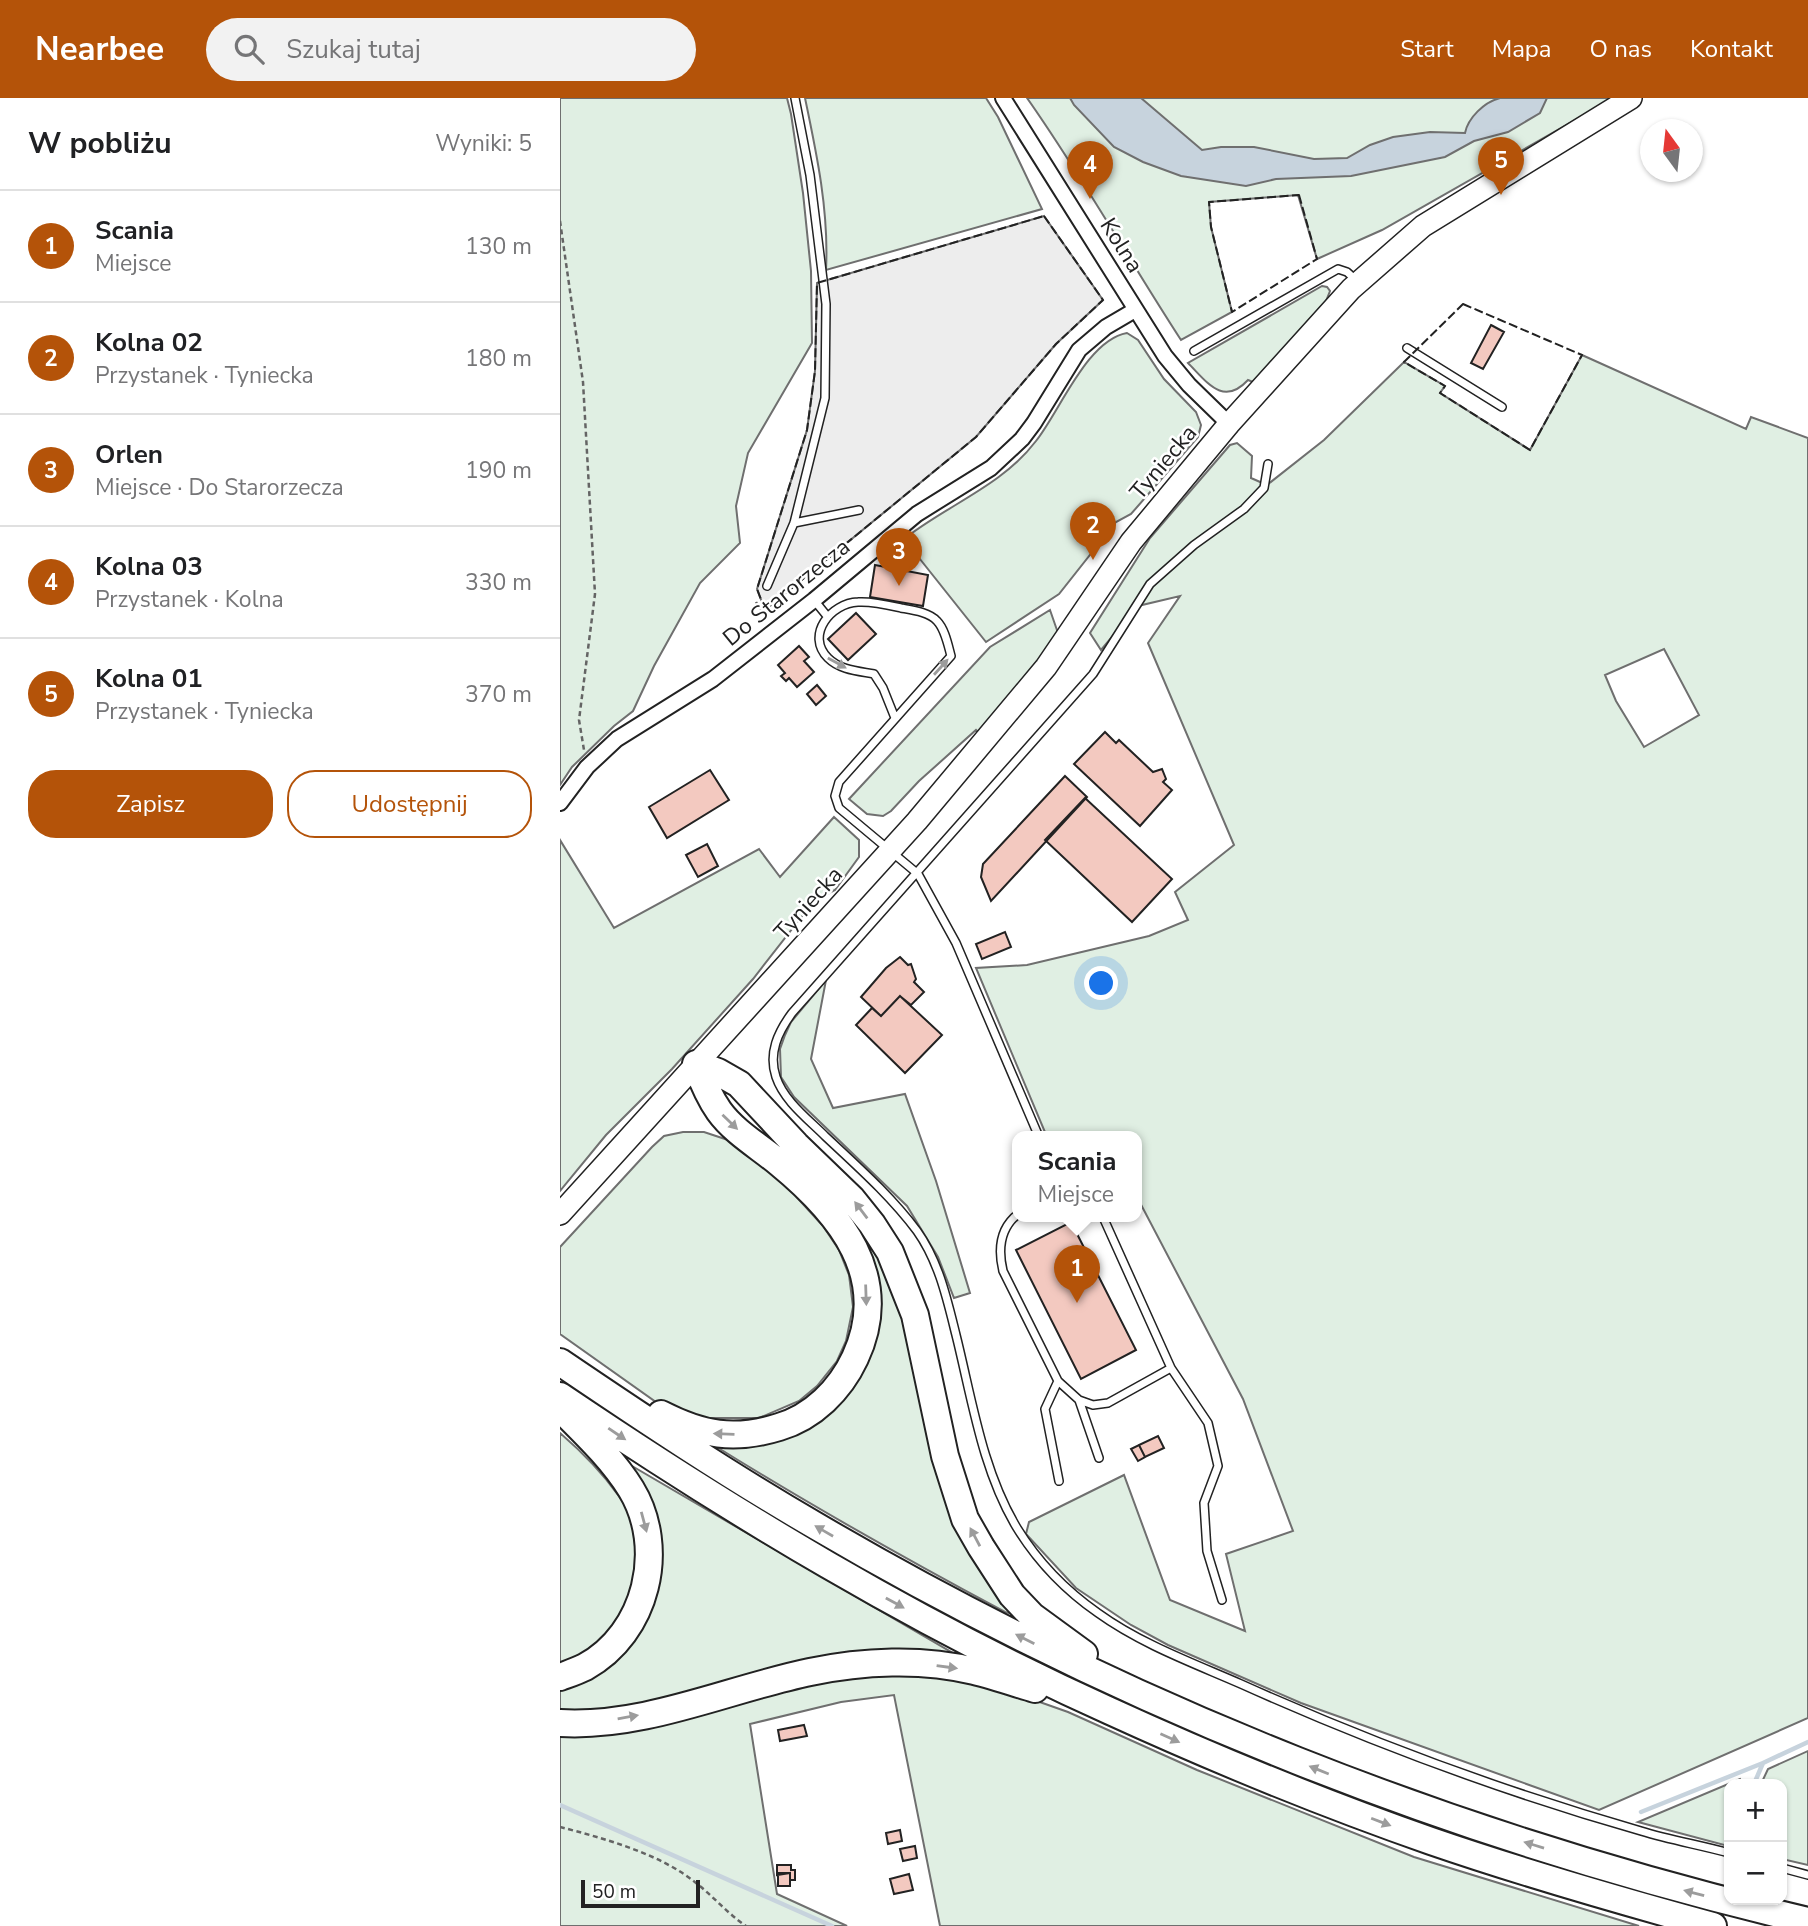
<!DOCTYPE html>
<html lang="pl">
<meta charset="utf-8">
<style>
body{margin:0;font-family:"Nunito Sans",sans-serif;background:#f2f2f2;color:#202124}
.controls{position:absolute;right:21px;bottom:21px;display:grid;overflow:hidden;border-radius:14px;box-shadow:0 2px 5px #0004}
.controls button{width:63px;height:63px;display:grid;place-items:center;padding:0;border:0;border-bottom:2px solid #e0e0e0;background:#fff;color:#202124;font:35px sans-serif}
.compass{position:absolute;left:1080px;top:21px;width:63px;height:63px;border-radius:50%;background:#fff;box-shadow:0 2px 5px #0004;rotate:345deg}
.scale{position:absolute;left:21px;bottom:18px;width:119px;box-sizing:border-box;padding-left:7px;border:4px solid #222;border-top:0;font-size:19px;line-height:24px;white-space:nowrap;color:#222;-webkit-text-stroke:5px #fff;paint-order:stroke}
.you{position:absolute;left:542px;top:886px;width:24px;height:24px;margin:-18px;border:5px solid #fff;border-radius:50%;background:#1a73e8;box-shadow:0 0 0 10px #1a73e833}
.badge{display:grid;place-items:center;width:46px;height:46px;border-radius:50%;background:#b45309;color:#fff;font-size:23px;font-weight:700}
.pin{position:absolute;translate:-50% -58px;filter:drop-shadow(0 2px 4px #0008)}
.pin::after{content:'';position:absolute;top:37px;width:24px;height:21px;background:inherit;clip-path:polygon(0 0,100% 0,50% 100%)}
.popup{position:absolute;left:452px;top:1033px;width:130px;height:91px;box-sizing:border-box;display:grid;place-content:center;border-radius:14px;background:#fff;filter:drop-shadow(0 2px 5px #0005);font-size:23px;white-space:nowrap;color:#757577}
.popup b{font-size:26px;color:#202124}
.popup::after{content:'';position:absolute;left:50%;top:100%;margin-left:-14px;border:14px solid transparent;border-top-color:#fff}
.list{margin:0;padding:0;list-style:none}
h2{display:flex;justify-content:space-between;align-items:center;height:91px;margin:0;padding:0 28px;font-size:30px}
h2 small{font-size:23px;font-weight:400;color:#757577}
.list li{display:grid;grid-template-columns:46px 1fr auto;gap:21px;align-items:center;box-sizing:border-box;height:112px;padding:0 28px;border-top:2px solid #e0e0e0}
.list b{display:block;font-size:26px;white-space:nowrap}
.list p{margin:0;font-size:23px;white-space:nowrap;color:#757577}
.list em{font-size:23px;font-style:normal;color:#757577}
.actions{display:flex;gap:14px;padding:21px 28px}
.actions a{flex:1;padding:16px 0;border:2px solid #b45309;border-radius:28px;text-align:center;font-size:24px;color:#b45309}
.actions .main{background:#b45309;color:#fff}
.icon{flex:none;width:38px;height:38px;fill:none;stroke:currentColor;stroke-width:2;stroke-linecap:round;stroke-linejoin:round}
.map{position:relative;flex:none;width:1248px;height:1828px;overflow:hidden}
header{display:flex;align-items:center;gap:42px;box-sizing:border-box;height:98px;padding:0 35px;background:#b45309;color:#fff}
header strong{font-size:33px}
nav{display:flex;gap:38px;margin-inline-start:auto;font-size:24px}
.search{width:490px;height:63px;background:#f2f2f2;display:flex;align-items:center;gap:18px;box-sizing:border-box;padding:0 24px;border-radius:38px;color:#757577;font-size:26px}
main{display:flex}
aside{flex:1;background:#fff}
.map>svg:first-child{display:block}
.green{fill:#e0efe3;stroke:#6f6f6f;stroke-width:2;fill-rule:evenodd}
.parking{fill:#ededed;stroke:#6f6f6f;stroke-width:2}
.water{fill:#c7d3dd;stroke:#6f6f6f;stroke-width:2}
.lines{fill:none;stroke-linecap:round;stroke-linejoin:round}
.stream{stroke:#c7d3dd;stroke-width:4.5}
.building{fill:#f3c9c0;stroke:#222;stroke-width:2}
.lane-casing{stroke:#222;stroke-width:10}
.street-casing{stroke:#222;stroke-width:18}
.secondary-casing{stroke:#222;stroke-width:24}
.highway-casing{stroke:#222;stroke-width:30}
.path{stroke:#646464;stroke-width:2.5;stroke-dasharray:5 3.5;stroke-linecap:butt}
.lane{stroke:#fff;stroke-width:7}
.street{stroke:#fff;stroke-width:14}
.secondary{stroke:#fff;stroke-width:21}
.highway{stroke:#fff;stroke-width:26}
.fence{stroke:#222;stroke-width:2;stroke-dasharray:9 3.5;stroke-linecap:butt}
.oneway{fill:#9c9c9c}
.labels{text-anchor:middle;stroke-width:5;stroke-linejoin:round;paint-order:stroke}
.street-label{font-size:23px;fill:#222;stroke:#fff}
</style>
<header>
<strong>Nearbee</strong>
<div class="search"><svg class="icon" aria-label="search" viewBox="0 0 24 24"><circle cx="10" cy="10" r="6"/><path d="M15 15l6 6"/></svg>Szukaj tutaj</div>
<nav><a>Start</a><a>Mapa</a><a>O nas</a><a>Kontakt</a></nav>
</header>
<main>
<aside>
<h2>W pobliżu<small>Wyniki: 5</small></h2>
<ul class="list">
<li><span class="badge">1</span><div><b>Scania</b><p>Miejsce</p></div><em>130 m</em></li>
<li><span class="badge">2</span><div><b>Kolna 02</b><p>Przystanek · Tyniecka</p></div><em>180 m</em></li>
<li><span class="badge">3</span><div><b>Orlen</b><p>Miejsce · Do Starorzecza</p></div><em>190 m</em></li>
<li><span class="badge">4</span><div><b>Kolna 03</b><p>Przystanek · Kolna</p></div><em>330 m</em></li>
<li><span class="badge">5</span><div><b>Kolna 01</b><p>Przystanek · Tyniecka</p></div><em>370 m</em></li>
</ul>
<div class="actions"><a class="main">Zapisz</a><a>Udostępnij</a></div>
</aside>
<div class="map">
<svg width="1248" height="1828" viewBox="0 0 1248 1828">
<rect width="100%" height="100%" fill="#fff"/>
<path class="green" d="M 0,0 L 227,0 L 231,16 L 243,95 L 251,173 L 252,245 L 188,355 L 176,408 L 180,445 L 140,485 L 94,568 L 73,613 L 54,628 L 12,669 L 0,687 Z
M 245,0 L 426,0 L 438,19 L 482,111 L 266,172 C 269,114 257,57 245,0 Z
M 467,0 L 1054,0 L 822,132 L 757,161 L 738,97 L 649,104 L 651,129 L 672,214 L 621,242 C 569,162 522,78 467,0 Z
M 762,188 L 767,189 L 770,193 L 766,203 L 693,284 L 688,282 C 663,309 647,284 628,265 Z
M 567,235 L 578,242 L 604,281 L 636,314 L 641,327 L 638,339 L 571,416 L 556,424 L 499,496 L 426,544 L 344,441 C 387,407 442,388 476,343 C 500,313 527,242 567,235 Z
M 1022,257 L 1186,331 L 1191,319 L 1248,340 L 1248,1620 L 1039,1712 L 741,1605 L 608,1547 L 571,1527 L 516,1490 L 466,1436 L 469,1424 L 564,1377 L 610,1502 L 685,1533 L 666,1456 L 733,1433 L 683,1301 L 577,1099 L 576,1039 L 487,1039 L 416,870 L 467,867 L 589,838 L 628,822 L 615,794 L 674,747 L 588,545 L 620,498 L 578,508 L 541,552 L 530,535 L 590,440 L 670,347 L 677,345 L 692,358 L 691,380 L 707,387 L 764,342 L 844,264 L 885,288 L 880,295 L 970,352 ZM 1104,551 L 1139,617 L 1084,649 L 1056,603 L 1045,577 Z
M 490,512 L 498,535 L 482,558 L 419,635 L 416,632 L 359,683 L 331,713 L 323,718 L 307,716 L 289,701 L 430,549 Z
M 274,719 L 299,742 L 299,759 L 275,792 L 254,803 L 193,881 L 112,971 L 46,1037 L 0,1093 L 0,742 L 54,830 L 199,751 L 220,779 Z
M 266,882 L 251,961 L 273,1010 L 345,996 L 376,1083 L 410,1195 L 394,1200 L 378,1159 L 347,1108 L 234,999 L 221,979 L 220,951 L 225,937 L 231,924 Z
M 123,1034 L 144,1034 L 171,1043 L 205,1069 L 232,1094 L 263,1128 L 279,1152 L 289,1177 L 293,1209 L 286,1243 L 277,1263 L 257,1288 L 239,1303 L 199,1320 L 142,1320 L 96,1304 L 0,1236 L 0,1149 L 92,1049 L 104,1038 Z
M 279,1105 L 319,1156 L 337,1196 L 363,1304 L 457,1517 L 445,1514 C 346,1461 248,1406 152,1346 L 241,1329 L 314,1224 Z
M 0,1335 C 22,1354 41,1373 58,1397 C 62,1403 68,1409 70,1415 C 86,1458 76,1513 41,1544 C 29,1555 14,1561 0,1569 Z
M 60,1361 L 403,1561 L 128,1596 L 50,1612 L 0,1616 L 0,1588 L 90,1503 Z
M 350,1573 L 412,1580 L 508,1614 L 637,1672 L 854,1759 L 1079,1828 L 380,1828 L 334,1597 L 281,1604 L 190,1626 L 217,1796 L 287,1828 L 0,1828 L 0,1633 L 273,1577 Z
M 1248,1653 L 1248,1767 L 1222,1761 L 1222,1686 L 1201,1686 L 1208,1671 Z
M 1180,1681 L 1183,1686 L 1169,1686 L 1168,1748 L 1078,1724 Z"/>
<path class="parking" d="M 484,118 L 543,202 L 496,246 L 416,339 L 205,512 L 197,491 L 247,332 L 255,273 L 257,185 Z"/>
<path class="water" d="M 510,0 L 581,0 L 642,52 L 661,49 L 694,49 L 754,61 L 787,60 L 810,47 L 833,39 L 870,34 L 905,35 C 908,20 924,4 940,0 C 954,0 973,0 987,0 L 980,15 L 948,34 L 914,43 L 885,59 L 791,78 L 716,81 L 686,88 L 621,78 L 583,64 L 554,49 L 514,7 Z"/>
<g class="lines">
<path class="stream" d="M 1194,1686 L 1203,1665
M 0,1707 L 272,1828
M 1081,1714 L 1203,1665 L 1248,1644"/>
</g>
<path class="building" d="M 931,227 L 944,234 L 923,271 L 911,265 Z
M 315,467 L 368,477 L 363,508 L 310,499 Z
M 296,515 L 316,536 L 288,562 L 268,541 Z
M 239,548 L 249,559 L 244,563 L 254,574 L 237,589 L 229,580 L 226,583 L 221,578 L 225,575 L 218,567 Z
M 257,587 L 266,598 L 256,607 L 247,596 Z
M 545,634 L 556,645 L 559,642 L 593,674 L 602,671 L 606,681 L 603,684 L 612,692 L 580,728 L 514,666 Z
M 150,672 L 169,702 L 107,740 L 89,709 Z
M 505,678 L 527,699 L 431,803 L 421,779 L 423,766 Z
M 525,700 L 612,781 L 572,824 L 485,742 Z
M 147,746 L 158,768 L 138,779 L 126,757 Z
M 445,834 L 451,849 L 422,861 L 416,846 Z
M 340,859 L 348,867 L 351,866 L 356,881 L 354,884 L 364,894 L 351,907 L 340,898 L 321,918 L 301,899 L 326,870 Z
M 340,898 L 382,937 L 345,975 L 296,927 L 312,910 L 321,918 Z
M 511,1124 L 576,1252 L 521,1281 L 456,1152 Z
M 598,1338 L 604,1350 L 585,1359 L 579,1347 Z
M 579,1347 L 585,1359 L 578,1363 L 571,1351 Z
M 244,1627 L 247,1638 L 220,1643 L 218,1632 Z
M 340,1732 L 342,1743 L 328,1746 L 326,1735 Z
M 355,1748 L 357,1760 L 343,1763 L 340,1751 Z
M 217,1767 L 231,1767 L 231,1772 L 235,1772 L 235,1782 L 230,1782 L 230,1775 L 217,1777 Z
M 218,1775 L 230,1775 L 230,1788 L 218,1788 Z
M 349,1776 L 353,1792 L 334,1796 L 330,1781 Z"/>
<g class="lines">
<defs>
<path id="lane" d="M 847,250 L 942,309
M 634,253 L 778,171 L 787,174 L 797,183
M 708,366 L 704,390 L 684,411 L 634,447 L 590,486 L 533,576 L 232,915 C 218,934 208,955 216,979 C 224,1003 248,1021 265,1038 C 297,1068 331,1098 357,1133 C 379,1164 387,1201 396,1237 C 412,1301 422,1372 457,1430 C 478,1464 505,1492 538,1515 C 581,1546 633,1565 681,1586 C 810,1644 945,1694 1081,1733 C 1110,1742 1140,1747 1169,1755
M 234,425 L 299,412
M 207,488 L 234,425 L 265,300 L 266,206 L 250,77 L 235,0
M 254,502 L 267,518
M 335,620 L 323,590 L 314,576 C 298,573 280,572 268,560 C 245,537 271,505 298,504 C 312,503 328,507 341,510 C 352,512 369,514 377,523 C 385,531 388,547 391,558 L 279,684 L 275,698 L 279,710 L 358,776 L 396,845 L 479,1039
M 458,1116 C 439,1131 438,1152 443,1173 L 498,1283 L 519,1302 L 533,1307 L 548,1305 L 611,1270 L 543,1119
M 611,1270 L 648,1325 L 658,1368 L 644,1405 L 647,1453 L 662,1502
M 498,1283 L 485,1311 L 499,1383
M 519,1302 L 539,1360
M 1222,1770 L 1248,1777"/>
<path id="street" d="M 443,0 L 605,258 L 629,287 L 669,326
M 0,705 L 27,669 L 57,641 L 153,581 L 254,502 L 357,416 L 431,370 L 462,341 L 474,325 L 519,252 L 546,229 L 575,212"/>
<path id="secondary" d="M 0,1116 L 357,723 L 486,569 L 571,444 L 669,326 L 791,191 L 863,128 L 1071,0"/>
<path id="highway" d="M 136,966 L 158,974 L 179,986 L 236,1047 L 292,1101 L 312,1126 L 330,1154 L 355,1217 L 385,1358 L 405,1421 L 421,1449 L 452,1497 L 472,1518 L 524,1556
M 0,1264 C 84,1321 168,1377 256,1428 C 564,1609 900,1741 1248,1823
M 0,1298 C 175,1416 357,1526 550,1613 C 655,1661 762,1705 871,1743 C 964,1775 1058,1802 1153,1828
M 101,1316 C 142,1337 174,1343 219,1329 C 253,1319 280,1292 295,1260 C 333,1179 280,1115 219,1065 C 200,1049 174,1034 159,1013 C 149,999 142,982 136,966
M 0,1579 C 8,1576 17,1573 25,1569 C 87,1535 107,1450 71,1391 C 53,1362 27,1337 4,1314
M 0,1625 C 85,1630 168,1591 250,1574 C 302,1563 362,1560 414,1573 C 434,1578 455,1585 475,1591"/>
</defs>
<use href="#lane" class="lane-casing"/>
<use href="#street" class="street-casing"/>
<use href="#secondary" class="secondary-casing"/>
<use href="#highway" class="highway-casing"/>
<path class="path" d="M 0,123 L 23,284 L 35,496 L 19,622 L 24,652
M 196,504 L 205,520
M 0,1729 C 43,1740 101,1756 136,1785 C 154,1799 167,1815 186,1828"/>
<use href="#lane" class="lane"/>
<use href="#street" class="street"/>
<use href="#secondary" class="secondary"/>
<use href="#highway" class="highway"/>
<path class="fence" d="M 739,97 L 757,161 L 672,214 L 651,129 L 649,104 Z
M 484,118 L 543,202 L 496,246 L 416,339 L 205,512 L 197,491 L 247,332 L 255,273 L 257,185 Z
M 903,206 L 1022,257 L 970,352 L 880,295 L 885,288 L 844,264 Z"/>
</g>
<defs><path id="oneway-solid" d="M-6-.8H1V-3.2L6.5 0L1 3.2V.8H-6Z" transform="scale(1.75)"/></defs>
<g class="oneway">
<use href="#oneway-solid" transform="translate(277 565) rotate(29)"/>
<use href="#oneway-solid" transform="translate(381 569) rotate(-48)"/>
<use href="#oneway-solid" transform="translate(170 1024) rotate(44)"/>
<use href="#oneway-solid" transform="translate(301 1112) rotate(-127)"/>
<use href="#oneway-solid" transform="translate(306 1197) rotate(88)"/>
<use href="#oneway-solid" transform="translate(57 1336) rotate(34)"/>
<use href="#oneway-solid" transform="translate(164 1336) rotate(-178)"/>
<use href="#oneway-solid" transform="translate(84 1424) rotate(75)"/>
<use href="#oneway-solid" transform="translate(264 1433) rotate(-150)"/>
<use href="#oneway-solid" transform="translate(415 1439) rotate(-118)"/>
<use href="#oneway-solid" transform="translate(335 1505) rotate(29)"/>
<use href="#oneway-solid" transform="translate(465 1541) rotate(-153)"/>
<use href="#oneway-solid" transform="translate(387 1569) rotate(8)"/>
<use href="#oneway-solid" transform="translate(68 1619) rotate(-10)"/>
<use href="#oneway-solid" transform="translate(610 1640) rotate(24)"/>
<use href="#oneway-solid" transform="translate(759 1672) rotate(-158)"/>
<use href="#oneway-solid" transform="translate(821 1724) rotate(21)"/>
<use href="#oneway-solid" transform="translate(974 1747) rotate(-163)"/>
<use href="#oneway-solid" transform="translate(1134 1795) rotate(-165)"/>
</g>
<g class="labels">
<g class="street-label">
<text transform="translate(562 147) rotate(58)" y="8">Kolna</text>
<text transform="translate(603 364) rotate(-50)" y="8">Tyniecka</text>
<text transform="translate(226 494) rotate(-39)" y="8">Do Starorzecza</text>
<text transform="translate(248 805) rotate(-48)" y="8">Tyniecka</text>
</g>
</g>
</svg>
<div class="controls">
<button>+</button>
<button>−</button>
</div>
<svg class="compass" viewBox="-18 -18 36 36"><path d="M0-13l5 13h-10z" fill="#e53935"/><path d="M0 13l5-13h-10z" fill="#757577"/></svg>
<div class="scale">50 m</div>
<div class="you"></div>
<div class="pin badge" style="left:517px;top:1205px">1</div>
<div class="popup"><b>Scania</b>Miejsce</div>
<div class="pin badge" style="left:533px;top:462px">2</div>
<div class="pin badge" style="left:339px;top:488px">3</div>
<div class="pin badge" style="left:530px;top:101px">4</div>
<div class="pin badge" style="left:941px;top:97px">5</div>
</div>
</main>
